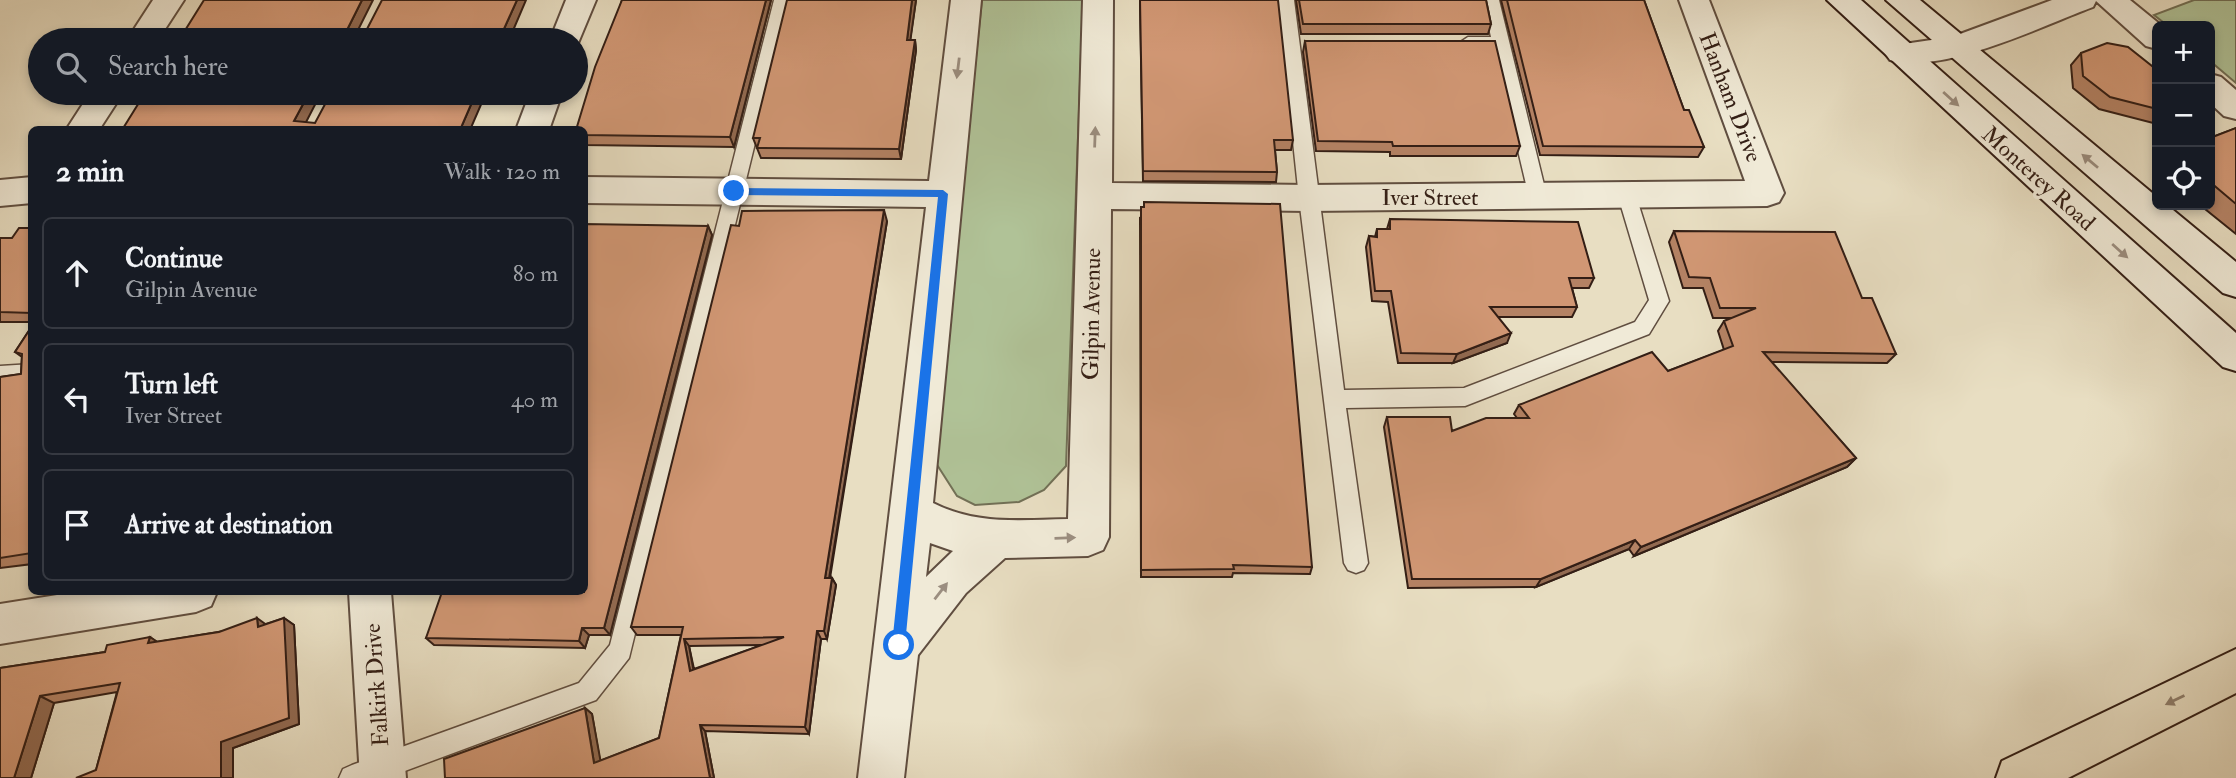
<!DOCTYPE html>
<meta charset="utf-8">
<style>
body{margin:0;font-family:"IM FELL Double Pica",serif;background:#242831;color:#f1f3f6}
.controls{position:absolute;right:21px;top:21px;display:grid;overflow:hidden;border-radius:10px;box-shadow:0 4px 10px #0003}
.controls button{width:63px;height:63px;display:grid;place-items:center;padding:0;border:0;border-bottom:2px solid #363941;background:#171b24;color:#f1f3f6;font:35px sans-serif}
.stop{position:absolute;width:21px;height:21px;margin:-16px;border:5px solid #1a73e8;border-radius:50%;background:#fff}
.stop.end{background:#1a73e8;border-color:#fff;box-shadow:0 2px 7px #0008}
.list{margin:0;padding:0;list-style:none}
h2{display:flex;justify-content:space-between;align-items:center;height:91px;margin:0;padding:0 28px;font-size:30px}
h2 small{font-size:23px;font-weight:400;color:#9ea1a6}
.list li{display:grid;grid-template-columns:46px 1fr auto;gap:21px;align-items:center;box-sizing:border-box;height:112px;margin:0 14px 14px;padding:0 14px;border:2px solid #363941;border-radius:10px}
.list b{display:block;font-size:26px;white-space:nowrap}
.list p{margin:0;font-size:23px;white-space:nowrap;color:#9ea1a6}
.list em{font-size:23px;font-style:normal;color:#9ea1a6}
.icon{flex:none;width:38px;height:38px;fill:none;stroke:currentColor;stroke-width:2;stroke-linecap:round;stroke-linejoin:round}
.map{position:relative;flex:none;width:2236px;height:778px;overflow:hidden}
.search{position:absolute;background:#171b24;box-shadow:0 4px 10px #0003;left:28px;top:28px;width:560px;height:77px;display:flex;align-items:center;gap:18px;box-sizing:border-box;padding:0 24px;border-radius:38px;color:#9ea1a6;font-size:26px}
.panel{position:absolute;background:#171b24;box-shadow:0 4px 10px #0003;left:28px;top:126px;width:560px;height:469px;border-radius:10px}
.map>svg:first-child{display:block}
.green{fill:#b0c297;stroke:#727056;stroke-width:2}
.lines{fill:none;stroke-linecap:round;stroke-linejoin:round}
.lane-casing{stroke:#604e40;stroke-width:3}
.street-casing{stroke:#604e40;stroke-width:4}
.secondary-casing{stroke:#331e15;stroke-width:4}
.primary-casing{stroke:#331e15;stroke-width:4}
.lane{fill:#f0ead7;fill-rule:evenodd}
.street{fill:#f0ead7;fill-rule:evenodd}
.secondary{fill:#f0ead7;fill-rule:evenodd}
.primary{fill:#e8dec2;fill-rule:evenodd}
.wall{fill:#b48264;stroke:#331e15;stroke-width:2;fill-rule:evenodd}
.shaded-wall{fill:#926a51;stroke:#331e15;stroke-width:2}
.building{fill:#d19774;stroke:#331e15;stroke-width:2;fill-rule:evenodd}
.oneway{fill:#9b8e80}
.oneway2{fill:#8e7e6c}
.route{fill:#1a73e8}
.labels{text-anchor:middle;stroke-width:7;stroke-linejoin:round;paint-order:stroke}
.street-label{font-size:23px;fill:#331e15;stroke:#f0ead7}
</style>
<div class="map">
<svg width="2236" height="778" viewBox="0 0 2236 778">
<rect width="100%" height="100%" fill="#e8dec2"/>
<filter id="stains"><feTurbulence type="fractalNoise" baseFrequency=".00286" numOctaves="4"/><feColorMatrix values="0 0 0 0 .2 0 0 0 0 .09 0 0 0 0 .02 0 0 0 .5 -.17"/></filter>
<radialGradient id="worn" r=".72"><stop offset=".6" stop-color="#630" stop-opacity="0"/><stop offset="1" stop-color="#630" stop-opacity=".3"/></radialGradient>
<path class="green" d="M 982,0 L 1083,0 L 1066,466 L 1044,490 L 1019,502 L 975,505 L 957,496 L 934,460 Z
M 2194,0 L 2236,0 L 2236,83 L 2210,61 L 2210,26 L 2168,26 L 2154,15 Z"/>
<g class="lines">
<defs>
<path id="lane" d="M 774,0 L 790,0 L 629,658 L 596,700 L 386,778 L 339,778 L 343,769 L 352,765 L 579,683 L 610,645 Z
M 1278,0 L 1294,0 L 1344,390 L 1464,388 L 1635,322 L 1649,300 L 1618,196 L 1627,189 L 1636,196 L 1669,301 L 1649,334 L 1465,406 L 1346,408 L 1368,563 L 1364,570 L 1356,573 L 1348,570 L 1344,563 L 1299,198 Z
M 1483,0 L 1499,0 L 1547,197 L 1538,204 L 1529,197 L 1494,49 L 1468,49 L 1459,43 L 1468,37 L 1491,37 Z
M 32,364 L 32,382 L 0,384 L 0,366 Z"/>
<path id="street" d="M 153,0 L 184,0 L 158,40 L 127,40 Z
M 566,0 L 596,0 L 576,48 L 576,40 L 550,40 Z
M 951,0 L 981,0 L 933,503 C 976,525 1021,520 1068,519 L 1083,0 L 1113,0 L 1112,183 L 1308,185 L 1745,181 L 1679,0 L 1709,0 L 1784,193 L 1779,202 L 1767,206 L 1308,211 L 1111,209 L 1109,537 L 1103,550 L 1088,556 L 1005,558 L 966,593 L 918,655 L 904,778 L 858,778 L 926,207 L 584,203 L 584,177 L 929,181 ZM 930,543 L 953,551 L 926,577 Z
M 2052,0 L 2130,0 L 2162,26 L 2157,26 L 2157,49 L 2146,46 L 2096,1 L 2093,7 C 2042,26 1942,75 1890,60 L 1885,53 L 1890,46 L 1952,37 Z
M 2210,74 L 2221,77 L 2236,90 L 2236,119 L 2224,116 L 2210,103 Z
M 90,93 L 123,93 L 99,130 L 66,130 Z
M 530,93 L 562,93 L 549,130 L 516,130 Z
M 32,177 L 32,203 L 0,206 L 0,180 Z
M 76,592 L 217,592 L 211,606 L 196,612 L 0,644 L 0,604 Z
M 349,592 L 391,592 L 406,778 L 360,778 Z"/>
<path id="secondary" d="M 1827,0 L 1861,0 L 2236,333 L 2236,371 L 2223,367 Z
M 1886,0 L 1920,0 L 2157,197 L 2157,205 L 2167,205 L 2236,262 L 2236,297 L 2223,293 Z"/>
<path id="primary" d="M 2236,649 L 2236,693 L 2068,778 L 1996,778 L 2002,761 Z"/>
</defs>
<use href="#lane" class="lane-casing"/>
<use href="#street" class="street-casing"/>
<use href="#secondary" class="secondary-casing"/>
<use href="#primary" class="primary-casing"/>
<use href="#lane" class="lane"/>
<use href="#street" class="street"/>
<use href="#secondary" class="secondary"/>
<use href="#primary" class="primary"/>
</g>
<path class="wall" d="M 622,0 L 771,0 L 734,147 L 584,145 L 584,130 Z
M 916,0 L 910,40 L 915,40 L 916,50 L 901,159 L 761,158 L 753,138 Z
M 1140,0 L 1293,140 L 1291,150 L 1275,150 L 1277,172 L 1276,182 L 1143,181 Z
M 1296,0 L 1486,0 L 1491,24 L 1488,34 L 1301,34 Z
M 1501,0 L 1644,0 L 1684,110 L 1704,147 L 1698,157 L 1540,155 Z
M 1305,41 L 1520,146 L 1516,156 L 1390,156 L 1390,152 L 1316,151 L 1303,52 Z
M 2081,53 L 2157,70 L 2157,124 L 2099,109 L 2073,88 L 2071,65 Z
M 2236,128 L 2236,234 L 2200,205 L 2210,205 L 2210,138 Z
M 1140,217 L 1312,567 L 1310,574 L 1233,573 L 1232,577 L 1141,577 Z
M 1390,219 L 1594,278 L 1589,288 L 1572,288 L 1577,307 L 1572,317 L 1498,317 L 1507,343 L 1453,363 L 1398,363 L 1388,302 L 1372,301 L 1366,247 L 1369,236 L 1375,237 L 1377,229 L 1387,229 Z
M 887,221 L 830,578 L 832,578 L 836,585 L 827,639 L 821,639 L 809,734 L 705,731 L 714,778 L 445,778 L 585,708 L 592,714 L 600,761 L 659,738 L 681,635 L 637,635 L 631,627 ZM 762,645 L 694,669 L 689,646 Z
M 708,226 L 712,235 L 610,635 L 589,635 L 585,648 L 434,645 L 426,638 Z
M 32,228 L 32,322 L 0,322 L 0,238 L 12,238 Z
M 1674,231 L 1862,298 L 1896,354 L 1887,363 L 1771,362 L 1856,458 L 1847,467 L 1634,556 L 1629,549 L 1536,587 L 1408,588 L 1384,427 L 1387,417 L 1452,431 L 1517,418 L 1514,414 L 1519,405 L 1668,371 L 1724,350 L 1718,331 L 1724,321 L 1733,318 L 1713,318 L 1703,288 L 1683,288 L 1669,242 Z
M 32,326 L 32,564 L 0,568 L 0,377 L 21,374 L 22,357 L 15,352 Z
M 284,618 L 294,625 L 299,724 L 233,748 L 233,778 L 96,770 L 117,692 L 54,703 L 31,778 L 0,778 L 0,668 L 105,652 L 150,637 L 157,642 L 266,624 Z"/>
<path class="shaded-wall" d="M 362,0 L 373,0 L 353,40 L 346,32 Z
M 517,0 L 526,0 L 509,40 L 499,40 Z
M 766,0 L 771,0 L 734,147 L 730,137 Z
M 912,0 L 916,0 L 909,50 L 907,40 Z
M 915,40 L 916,50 L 901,159 L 899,149 Z
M 309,93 L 321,93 L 302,130 L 294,121 Z
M 476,93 L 486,93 L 470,130 L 460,130 Z
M 884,210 L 887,221 L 828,585 L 825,578 Z
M 708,226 L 712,235 L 610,635 L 604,628 Z
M 1511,333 L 1507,343 L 1453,363 L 1457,354 Z
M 1856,458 L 1847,467 L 1634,556 L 1641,547 Z
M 1635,540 L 1629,549 L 1536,587 L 1541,579 Z
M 832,578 L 836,585 L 827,639 L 824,631 Z
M 257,618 L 268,626 L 258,627 Z
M 284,618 L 294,625 L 299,724 L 233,748 L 233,778 L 221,778 L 221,742 Z
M 582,628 L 589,635 L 585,648 L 579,641 Z
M 817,631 L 821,639 L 809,734 L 805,727 Z
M 150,637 L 162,645 L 148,643 Z
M 684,639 L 689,646 L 695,678 L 690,671 Z
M 40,696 L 54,703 L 31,778 L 14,778 Z
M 585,708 L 592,714 L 602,769 L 594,763 Z
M 700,725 L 705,731 L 714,778 L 710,778 Z"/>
<path class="building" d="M 204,0 L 362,0 L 346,32 L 366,31 L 382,0 L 517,0 L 499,40 L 179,40 Z
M 622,0 L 766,0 L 730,137 L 584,135 L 584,130 L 576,130 L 595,67 Z
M 787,0 L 912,0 L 907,40 L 915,40 L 899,149 L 757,148 L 760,138 L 753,138 Z
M 1140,0 L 1278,0 L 1293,140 L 1274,140 L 1277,172 L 1143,171 Z
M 1299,0 L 1486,0 L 1491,24 L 1303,24 Z
M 1507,0 L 1644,0 L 1684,110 L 1689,110 L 1704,147 L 1543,146 Z
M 1305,41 L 1495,41 L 1520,146 L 1393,146 L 1392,142 L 1318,141 Z
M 2107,43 L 2128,47 L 2157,70 L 2157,109 L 2110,97 L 2083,76 L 2081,53 Z
M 145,93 L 309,93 L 294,121 L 315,123 L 331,93 L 476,93 L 460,130 L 122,130 Z
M 2236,128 L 2236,204 L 2210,182 L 2210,138 Z
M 1144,202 L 1280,204 L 1312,567 L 1233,565 L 1234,569 L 1141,570 L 1141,207 L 1144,207 Z
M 884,210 L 825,578 L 832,578 L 824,631 L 817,631 L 805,727 L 700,725 L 710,778 L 445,778 L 444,759 L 585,708 L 594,763 L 659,738 L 683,627 L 631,627 L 731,225 L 739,226 L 742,211 ZM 784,637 L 690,671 L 684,639 Z
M 1390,219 L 1578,222 L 1594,278 L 1569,278 L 1577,307 L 1490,307 L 1511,333 L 1457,354 L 1401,353 L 1391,291 L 1375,291 L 1369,236 L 1377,237 L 1377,229 L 1390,229 Z
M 584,224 L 708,226 L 604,628 L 582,628 L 579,641 L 426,638 L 442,592 L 584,592 Z
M 19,228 L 32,228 L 32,313 L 0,312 L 0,238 L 12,238 Z
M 1674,231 L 1835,232 L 1862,298 L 1872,298 L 1896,354 L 1763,352 L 1856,458 L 1641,547 L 1635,540 L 1541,579 L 1412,579 L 1387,417 L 1450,417 L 1452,431 L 1486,418 L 1529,418 L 1519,405 L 1652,352 L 1668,371 L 1733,346 L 1724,321 L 1756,308 L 1720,308 L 1710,278 L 1689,277 Z
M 32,326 L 32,553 L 0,558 L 0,377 L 21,374 L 22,354 L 15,352 Z
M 257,618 L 258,627 L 284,618 L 289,718 L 221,742 L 221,778 L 76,778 L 96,770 L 120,683 L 40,696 L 14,778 L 0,778 L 0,668 L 105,652 L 107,645 L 150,637 L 148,643 L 219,632 Z"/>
<defs><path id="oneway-solid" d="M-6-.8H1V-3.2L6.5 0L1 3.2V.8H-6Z" transform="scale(1.75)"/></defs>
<g class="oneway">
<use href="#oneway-solid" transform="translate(958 68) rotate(97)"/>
<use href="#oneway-solid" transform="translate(1951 99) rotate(42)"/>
<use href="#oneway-solid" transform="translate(1095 137) rotate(-88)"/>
<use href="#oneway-solid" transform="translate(2090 161) rotate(-140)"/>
<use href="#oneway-solid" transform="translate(2120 251) rotate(42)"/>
<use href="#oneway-solid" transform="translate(1065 538) rotate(-2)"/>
<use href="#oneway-solid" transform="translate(941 591) rotate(-52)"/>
</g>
<use class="oneway2" href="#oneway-solid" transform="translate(2175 700) rotate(154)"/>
<path class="route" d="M 731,188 L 943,190 L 948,194 L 905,645 L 899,651 L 892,645 L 938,197 L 734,195 L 729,191 Z"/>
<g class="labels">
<g class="street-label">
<text transform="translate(1731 97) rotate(69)" y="8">Hanham Drive</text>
<text transform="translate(2039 178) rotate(42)" y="8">Monterey Road</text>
<text x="1430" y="205">Iver Street</text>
<text transform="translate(1091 314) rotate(-89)" y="8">Gilpin Avenue</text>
<text transform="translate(376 685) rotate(-94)" y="8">Falkirk Drive</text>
</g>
</g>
<rect width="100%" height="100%" filter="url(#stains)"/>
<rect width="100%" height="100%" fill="url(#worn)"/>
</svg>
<div class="controls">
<button>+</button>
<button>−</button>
<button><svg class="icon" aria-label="locate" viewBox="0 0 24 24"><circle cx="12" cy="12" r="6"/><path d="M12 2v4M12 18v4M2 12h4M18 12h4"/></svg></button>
</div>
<div class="stop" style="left:899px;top:645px"></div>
<div class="stop end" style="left:734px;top:191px"></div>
<div class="search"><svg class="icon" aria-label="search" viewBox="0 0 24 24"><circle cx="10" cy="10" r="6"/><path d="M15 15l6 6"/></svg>Search here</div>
<section class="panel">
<h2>2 min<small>Walk · 120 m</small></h2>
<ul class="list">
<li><svg class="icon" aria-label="ahead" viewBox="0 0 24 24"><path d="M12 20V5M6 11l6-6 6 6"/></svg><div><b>Continue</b><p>Gilpin Avenue</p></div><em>80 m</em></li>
<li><svg class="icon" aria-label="left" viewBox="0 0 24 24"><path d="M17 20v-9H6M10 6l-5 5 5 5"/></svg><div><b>Turn left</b><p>Iver Street</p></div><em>40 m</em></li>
<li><svg class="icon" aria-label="arrive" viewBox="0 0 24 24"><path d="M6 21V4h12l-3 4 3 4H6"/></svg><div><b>Arrive at destination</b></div></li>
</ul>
</section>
</div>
